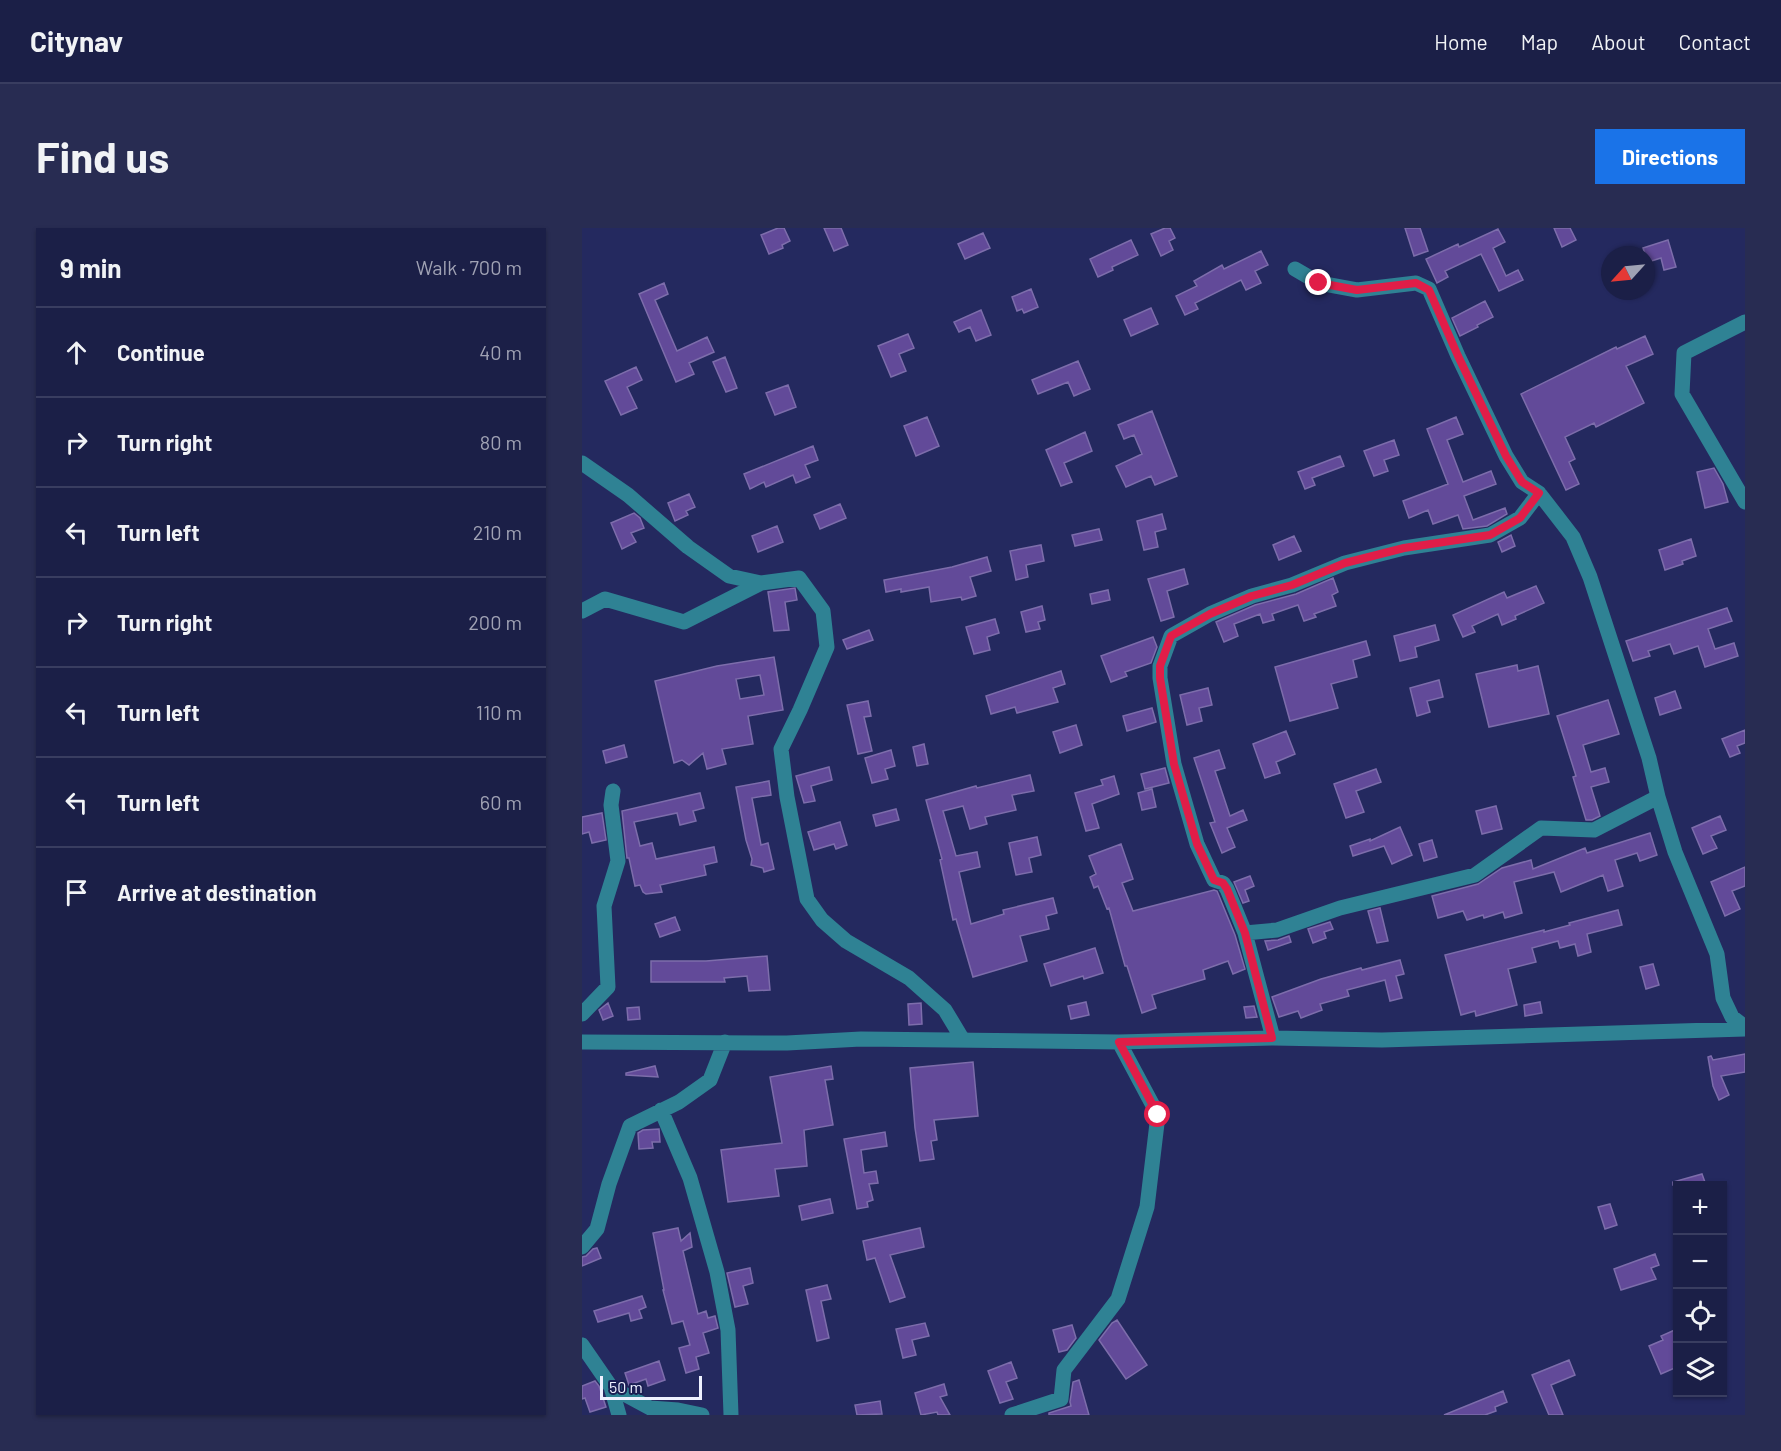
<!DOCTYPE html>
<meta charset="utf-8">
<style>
body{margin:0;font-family:Barlow,sans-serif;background:#282c52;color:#f1f3f6}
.controls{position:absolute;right:18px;bottom:18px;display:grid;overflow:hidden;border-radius:0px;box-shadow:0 2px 4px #0004}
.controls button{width:54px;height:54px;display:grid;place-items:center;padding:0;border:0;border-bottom:2px solid #393d60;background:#1b1f47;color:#f1f3f6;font:30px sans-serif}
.compass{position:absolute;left:1019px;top:18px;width:54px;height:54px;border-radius:50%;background:#1b1f47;box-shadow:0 2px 4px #0004;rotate:243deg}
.scale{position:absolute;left:18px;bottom:15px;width:102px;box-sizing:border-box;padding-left:6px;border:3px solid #eef1ff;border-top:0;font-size:16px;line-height:21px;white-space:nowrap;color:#eef1ff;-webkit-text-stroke:4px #1b1e53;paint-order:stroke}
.stop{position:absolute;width:18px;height:18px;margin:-14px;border:4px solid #e11d48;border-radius:50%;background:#fff}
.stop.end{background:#e11d48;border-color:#fff;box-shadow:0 2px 6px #0008}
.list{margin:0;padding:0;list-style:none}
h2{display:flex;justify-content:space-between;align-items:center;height:78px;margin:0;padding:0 24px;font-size:26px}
h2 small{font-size:20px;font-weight:400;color:#a0a2b4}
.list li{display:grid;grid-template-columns:39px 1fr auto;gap:18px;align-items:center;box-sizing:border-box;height:90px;padding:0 24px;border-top:2px solid #393d60}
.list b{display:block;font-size:22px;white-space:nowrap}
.list em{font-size:20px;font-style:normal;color:#a0a2b4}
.icon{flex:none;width:33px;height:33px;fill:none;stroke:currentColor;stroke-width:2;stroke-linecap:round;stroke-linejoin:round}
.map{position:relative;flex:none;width:1163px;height:1187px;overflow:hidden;border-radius:0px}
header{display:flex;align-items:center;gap:36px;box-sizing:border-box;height:84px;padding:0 30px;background:#1b1f47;border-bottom:2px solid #393d60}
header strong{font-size:28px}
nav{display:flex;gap:33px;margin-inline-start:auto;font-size:21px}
.intro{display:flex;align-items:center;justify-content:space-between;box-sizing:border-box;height:144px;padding:0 36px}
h1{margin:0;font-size:42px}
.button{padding:15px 27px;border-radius:0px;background:#1a73e8;color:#fff;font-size:21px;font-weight:700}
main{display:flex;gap:36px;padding:0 36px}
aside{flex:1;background:#1b1f47;border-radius:0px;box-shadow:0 2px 4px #0004}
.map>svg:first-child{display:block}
.building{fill:#624a99;stroke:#7d6dab;stroke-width:1.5;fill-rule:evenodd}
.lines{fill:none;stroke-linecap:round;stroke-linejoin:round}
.minor{stroke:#2f8294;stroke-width:15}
.route{stroke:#e11d48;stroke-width:8}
</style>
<header>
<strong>Citynav</strong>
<nav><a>Home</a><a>Map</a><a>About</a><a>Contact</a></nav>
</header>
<div class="intro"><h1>Find us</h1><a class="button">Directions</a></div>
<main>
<aside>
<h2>9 min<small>Walk · 700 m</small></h2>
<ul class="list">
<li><svg class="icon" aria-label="ahead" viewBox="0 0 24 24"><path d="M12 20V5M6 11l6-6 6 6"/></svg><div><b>Continue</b></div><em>40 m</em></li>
<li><svg class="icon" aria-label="right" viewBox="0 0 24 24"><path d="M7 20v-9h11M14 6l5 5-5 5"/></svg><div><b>Turn right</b></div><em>80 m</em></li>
<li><svg class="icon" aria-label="left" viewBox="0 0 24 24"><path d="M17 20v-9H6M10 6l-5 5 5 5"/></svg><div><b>Turn left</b></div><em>210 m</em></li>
<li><svg class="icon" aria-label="right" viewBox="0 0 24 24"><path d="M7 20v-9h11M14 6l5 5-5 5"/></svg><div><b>Turn right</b></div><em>200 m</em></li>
<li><svg class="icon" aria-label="left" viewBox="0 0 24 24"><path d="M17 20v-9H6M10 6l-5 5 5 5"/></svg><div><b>Turn left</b></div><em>110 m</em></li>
<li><svg class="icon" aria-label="left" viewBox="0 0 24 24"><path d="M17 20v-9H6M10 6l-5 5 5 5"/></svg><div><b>Turn left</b></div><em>60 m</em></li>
<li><svg class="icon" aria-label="arrive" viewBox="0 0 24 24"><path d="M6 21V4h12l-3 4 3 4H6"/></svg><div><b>Arrive at destination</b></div></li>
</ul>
</aside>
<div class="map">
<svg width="1163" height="1187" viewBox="0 0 1163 1187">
<rect width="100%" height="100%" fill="#24295f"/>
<path class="building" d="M 196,0 L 202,0 L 208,13 L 200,17 L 201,20 L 187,26 L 179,7 Z
M 242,0 L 259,0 L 266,17 L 252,23 Z
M 583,0 L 588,0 L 593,10 L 587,13 L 591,22 L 579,28 L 569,6 Z
M 823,0 L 838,0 L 846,23 L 832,28 Z
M 972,0 L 988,0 L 994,12 L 980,19 Z
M 916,1 L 923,14 L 911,20 L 924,48 L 936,42 L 941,52 L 917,63 L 899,26 L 863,43 L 866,49 L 855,55 L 844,31 L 876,16 L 877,19 Z
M 401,5 L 408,20 L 383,31 L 376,16 Z
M 549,12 L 556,27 L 530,39 L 531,42 L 516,49 L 508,31 Z
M 1086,12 L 1094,39 L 1082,42 L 1079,30 L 1066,34 L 1061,20 Z
M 679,23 L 686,37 L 673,43 L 679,55 L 664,62 L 659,52 L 613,75 L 616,81 L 603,87 L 594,68 L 615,58 L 612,53 L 640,37 L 642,41 Z
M 82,55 L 86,66 L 73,72 L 95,123 L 125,109 L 132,124 L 107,135 L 112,146 L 94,154 L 57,66 Z
M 449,61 L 456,79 L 442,85 L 440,81 L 435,83 L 430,69 Z
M 903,73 L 911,89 L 895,97 L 896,99 L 878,108 L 870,90 Z
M 569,80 L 576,96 L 549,108 L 542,92 Z
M 399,82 L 409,107 L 394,113 L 388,99 L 377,104 L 372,94 Z
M 326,106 L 332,120 L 317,126 L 324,143 L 309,149 L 296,118 Z
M 1063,108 L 1071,126 L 1044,138 L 1062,175 L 1014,199 L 1012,195 L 983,209 L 993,231 L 987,234 L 997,256 L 984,262 L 939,166 L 1034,119 L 1035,121 Z
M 143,129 L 155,160 L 144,164 L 131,134 Z
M 496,133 L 508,161 L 492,168 L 486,154 L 456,166 L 450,152 Z
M 54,139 L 60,152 L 45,159 L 55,180 L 39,187 L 23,153 Z
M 206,157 L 214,179 L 193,187 L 184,165 Z
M 570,183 L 595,248 L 573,257 L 569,248 L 544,259 L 534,238 L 560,226 L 552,207 L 542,211 L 536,197 Z
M 345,189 L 357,218 L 334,228 L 322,198 Z
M 874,189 L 881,206 L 865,212 L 881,254 L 909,243 L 914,256 L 882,268 L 891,292 L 923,280 L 925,286 L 905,298 L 881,301 L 876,287 L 851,296 L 846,282 L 827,290 L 821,273 L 866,256 L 845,201 Z
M 503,204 L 510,223 L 482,235 L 490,254 L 479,258 L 464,222 Z
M 812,212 L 817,227 L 802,232 L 806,243 L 792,248 L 782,223 Z
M 231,218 L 236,232 L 223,237 L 228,249 L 214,255 L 211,247 L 184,259 L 182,254 L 168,261 L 162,246 Z
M 758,228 L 762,238 L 730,250 L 733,257 L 723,261 L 716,244 Z
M 1132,240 L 1141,256 L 1146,274 L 1123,280 L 1115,244 Z
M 107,266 L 113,279 L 104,283 L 106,287 L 93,293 L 86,275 Z
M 258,276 L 264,290 L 238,301 L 232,287 Z
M 52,285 L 58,290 L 62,300 L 49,305 L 54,314 L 40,321 L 29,295 Z
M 580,286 L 584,301 L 573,304 L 576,319 L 562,322 L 555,293 Z
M 195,298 L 201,314 L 176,324 L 170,308 Z
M 517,301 L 520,312 L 493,318 L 490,307 Z
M 929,307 L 933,318 L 920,324 L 916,314 Z
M 712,308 L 719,323 L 697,332 L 691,317 Z
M 1109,311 L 1114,328 L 1100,333 L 1101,336 L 1083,342 L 1077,322 Z
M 459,317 L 462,333 L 444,337 L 446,349 L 434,352 L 428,323 Z
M 405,329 L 409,343 L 388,349 L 394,368 L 380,372 L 379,369 L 349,374 L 347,359 L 319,364 L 319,361 L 304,364 L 302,352 L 370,339 Z
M 602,341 L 606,356 L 585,363 L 592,389 L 579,393 L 566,351 Z
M 751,350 L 756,364 L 750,367 L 754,378 L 732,386 L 734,389 L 722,393 L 716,377 L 690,386 L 692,392 L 681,395 L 678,386 L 652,396 L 656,408 L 642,414 L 634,394 L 673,377 L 714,366 Z
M 954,358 L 962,375 L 933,388 L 934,391 L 920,397 L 916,386 L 890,398 L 893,404 L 881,409 L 871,387 L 922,364 L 925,370 Z
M 213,360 L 215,372 L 203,374 L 207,402 L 192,403 L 186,364 Z
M 526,362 L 528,372 L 510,376 L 508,366 Z
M 460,378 L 463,392 L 456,394 L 458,401 L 444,404 L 439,384 Z
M 1145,380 L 1150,393 L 1126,401 L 1133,421 L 1152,415 L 1156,428 L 1123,439 L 1116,418 L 1092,426 L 1088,416 L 1066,423 L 1068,428 L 1051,433 L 1044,413 Z
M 413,391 L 417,405 L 405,409 L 408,422 L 392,426 L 384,399 Z
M 853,397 L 857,412 L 833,419 L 835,429 L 818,433 L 812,408 Z
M 287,402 L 291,412 L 265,421 L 261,412 Z
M 571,409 L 575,419 L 569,435 L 543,444 L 545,448 L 529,454 L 519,428 Z
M 784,413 L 788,427 L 771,432 L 775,449 L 749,456 L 756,480 L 708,493 L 693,439 Z
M 192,429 L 201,482 L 166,488 L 171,516 L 140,521 L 144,536 L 125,541 L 121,525 L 107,537 L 100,532 L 92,535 L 73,453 L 135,438 ZM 178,447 L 182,467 L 158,471 L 154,451 Z
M 935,437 L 936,443 L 956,438 L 967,486 L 907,499 L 894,446 Z
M 479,443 L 483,456 L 471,460 L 476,474 L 435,485 L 433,479 L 409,486 L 404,468 Z
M 857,452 L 861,469 L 845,473 L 848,484 L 835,488 L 828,460 Z
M 626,460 L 630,477 L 617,480 L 620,493 L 605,497 L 598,467 Z
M 1093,463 L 1099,480 L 1078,487 L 1073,470 Z
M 1026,472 L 1037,506 L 1001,517 L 1009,544 L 1023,540 L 1027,554 L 1009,559 L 1018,588 L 1010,592 L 1004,592 L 991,549 L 994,548 L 975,488 Z
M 286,473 L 289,488 L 282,489 L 290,523 L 276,526 L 265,477 Z
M 570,480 L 574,494 L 545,503 L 541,488 Z
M 494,497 L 500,517 L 478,525 L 471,504 Z
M 1163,502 L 1163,515 L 1155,518 L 1158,525 L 1148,529 L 1140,511 Z
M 704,503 L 713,526 L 694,534 L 698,545 L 683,550 L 671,516 Z
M 342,516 L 346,536 L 335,538 L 331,519 Z
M 42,517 L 45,529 L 24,535 L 21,523 Z
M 309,522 L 313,538 L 303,541 L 306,551 L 290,555 L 283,530 Z
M 637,522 L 643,540 L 633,543 L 648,588 L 661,582 L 665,592 L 645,600 L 653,619 L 640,625 L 628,595 L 633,594 L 612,530 Z
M 247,539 L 250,552 L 229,558 L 233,573 L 222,575 L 214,548 Z
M 583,540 L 587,555 L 563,561 L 559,546 Z
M 794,541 L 799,554 L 774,563 L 782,584 L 764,590 L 752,556 Z
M 448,547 L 452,563 L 430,567 L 434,582 L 403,589 L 405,596 L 388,601 L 381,578 L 361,583 L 374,628 L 395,624 L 398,639 L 377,644 L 389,696 L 422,686 L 421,682 L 471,670 L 475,685 L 464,688 L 467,701 L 438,708 L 445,733 L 391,749 L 374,691 L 371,692 L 358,632 L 360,631 L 344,572 L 394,558 L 395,560 Z
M 532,548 L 537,566 L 510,576 L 517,600 L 504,603 L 493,565 L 521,557 L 519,552 Z
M 187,553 L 189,567 L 170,570 L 179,617 L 186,615 L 192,641 L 182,644 L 181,640 L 169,637 L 170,631 L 164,612 L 154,559 Z
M 570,561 L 574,579 L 560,582 L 556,565 Z
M 118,565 L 122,580 L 111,583 L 114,593 L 98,597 L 95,585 L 52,594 L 58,618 L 70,615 L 74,631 L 132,619 L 135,634 L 122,637 L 124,647 L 78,657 L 80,664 L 64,666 L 61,664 L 58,657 L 53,658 L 47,630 L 45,630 L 40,583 Z
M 914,578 L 920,601 L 900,606 L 894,583 Z
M 314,581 L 317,592 L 294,598 L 291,587 Z
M 20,585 L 24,612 L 10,615 L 7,604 L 0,606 L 0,589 Z
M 1138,588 L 1144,602 L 1129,608 L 1135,620 L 1121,626 L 1110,600 Z
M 258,594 L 265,617 L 254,621 L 252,616 L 232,622 L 226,604 Z
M 818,599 L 830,627 L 810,636 L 802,618 L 771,628 L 768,618 L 788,611 L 788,613 Z
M 1068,605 L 1075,627 L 1058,633 L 1055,625 L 1033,632 L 1041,658 L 1026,663 L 1021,647 L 979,664 L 972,644 L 932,654 L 940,685 L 923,690 L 921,684 L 902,690 L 901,687 L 885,692 L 881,683 L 856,690 L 850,668 L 896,656 L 920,640 L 949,632 L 951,641 L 1003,620 L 1005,625 Z
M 455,609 L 459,627 L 447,630 L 450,644 L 434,647 L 427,615 Z
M 850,612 L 855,629 L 842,633 L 837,616 Z
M 539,616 L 551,651 L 540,655 L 551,683 L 632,662 L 635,663 L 653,707 L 663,741 L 651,746 L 646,733 L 621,742 L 623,751 L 570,767 L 574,780 L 560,785 L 545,738 L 543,738 L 527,680 L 525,681 L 516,658 L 512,660 L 508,649 L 514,646 L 507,628 Z
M 1163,639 L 1163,658 L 1150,663 L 1158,681 L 1143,688 L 1129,654 Z
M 668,648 L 672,658 L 663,662 L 667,673 L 661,675 L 652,654 Z
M 798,680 L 806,713 L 795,715 L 786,683 Z
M 1036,682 L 1040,697 L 1005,706 L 1009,724 L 996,728 L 993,716 L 978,720 L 976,713 L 950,720 L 954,734 L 926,741 L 935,777 L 894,788 L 893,783 L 879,787 L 863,727 L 962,702 L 962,704 L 988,697 L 987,695 Z
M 93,689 L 98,702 L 78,709 L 73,696 Z
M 748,694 L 751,701 L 742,704 L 744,710 L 731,715 L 726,701 Z
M 707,708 L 709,714 L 686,722 L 683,713 L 696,712 Z
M 513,720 L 521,745 L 502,751 L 501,748 L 469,758 L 462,736 Z
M 185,728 L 188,762 L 167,763 L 165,748 L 142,750 L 143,754 L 69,754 L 69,733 L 124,733 Z
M 818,732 L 822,746 L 814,748 L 820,770 L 808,773 L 803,752 L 765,762 L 767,768 L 738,776 L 740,782 L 719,790 L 716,783 L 697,789 L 690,769 L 739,751 L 779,740 L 780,742 Z
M 1071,736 L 1077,757 L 1064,761 L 1058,739 Z
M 504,774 L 507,787 L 489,791 L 486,778 Z
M 958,774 L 960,785 L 943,788 L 942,777 Z
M 26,775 L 31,788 L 21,792 L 17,782 Z
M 339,775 L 340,796 L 327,797 L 326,776 Z
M 672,778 L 675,789 L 664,790 L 662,779 Z
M 57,779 L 58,791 L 46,792 L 45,780 Z
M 1163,826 L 1163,844 L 1139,848 L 1147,867 L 1137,872 L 1131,858 L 1126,829 L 1129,828 L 1131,832 Z
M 391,834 L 396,888 L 352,892 L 355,912 L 349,913 L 352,931 L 338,933 L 333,900 L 328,840 Z
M 73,838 L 76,849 L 44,847 L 44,845 Z
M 249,838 L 251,851 L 243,852 L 251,897 L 222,902 L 225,938 L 193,941 L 197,968 L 146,974 L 139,922 L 200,915 L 188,849 Z
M 77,901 L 78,914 L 70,914 L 71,920 L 57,921 L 56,905 L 61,902 Z
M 303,904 L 305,918 L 279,922 L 282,945 L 294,943 L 296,955 L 287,956 L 291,972 L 285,974 L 286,979 L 275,981 L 262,911 Z
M 1120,946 L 1124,957 L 1091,957 L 1091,954 Z
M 248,971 L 251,985 L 220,992 L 217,978 Z
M 1028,976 L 1035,997 L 1023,1001 L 1016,979 Z
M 96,1000 L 99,1013 L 108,1005 L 110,1019 L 101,1023 L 116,1086 L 124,1083 L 126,1090 L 133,1088 L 136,1100 L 121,1105 L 127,1125 L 114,1129 L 117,1141 L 104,1145 L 97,1120 L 108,1117 L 101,1093 L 90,1096 L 81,1062 L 82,1062 L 71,1005 Z
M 338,1000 L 342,1019 L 308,1027 L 323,1069 L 308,1074 L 293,1030 L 285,1032 L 281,1013 Z
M 15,1020 L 19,1030 L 0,1038 L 0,1029 L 4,1028 L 11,1021 Z
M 1073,1026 L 1077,1037 L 1069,1040 L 1074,1051 L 1039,1062 L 1032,1041 Z
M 168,1040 L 171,1055 L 161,1058 L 166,1076 L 153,1079 L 145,1045 Z
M 245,1057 L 249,1071 L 239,1073 L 247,1110 L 235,1113 L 224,1062 Z
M 60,1068 L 64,1079 L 57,1082 L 60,1090 L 49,1093 L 47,1085 L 16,1094 L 12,1083 Z
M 535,1092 L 565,1137 L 544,1151 L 517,1112 L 530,1095 Z
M 343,1095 L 347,1108 L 330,1112 L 334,1127 L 321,1130 L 314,1101 Z
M 490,1097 L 494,1110 L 485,1122 L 477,1124 L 471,1102 Z
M 1095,1101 L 1095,1139 L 1079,1146 L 1067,1118 L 1081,1112 L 1079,1108 Z
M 987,1132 L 993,1147 L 969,1157 L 981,1187 L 967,1187 L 950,1147 Z
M 77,1133 L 83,1152 L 66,1158 L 64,1151 L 47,1157 L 43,1145 Z
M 429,1134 L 435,1150 L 424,1154 L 431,1171 L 418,1175 L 406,1143 Z
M 497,1152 L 507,1187 L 467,1187 L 467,1185 L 489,1178 L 488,1174 L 491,1154 Z
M 13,1153 L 17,1158 L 24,1179 L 8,1184 L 3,1170 L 0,1171 L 0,1158 Z
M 362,1156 L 365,1167 L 358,1169 L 368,1187 L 356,1187 L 355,1184 L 339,1187 L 333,1165 Z
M 921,1163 L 925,1174 L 913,1179 L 914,1183 L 903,1187 L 862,1187 Z
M 298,1173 L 300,1186 L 275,1187 L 273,1177 Z"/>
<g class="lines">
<path class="minor" d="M 713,41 L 737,55 L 775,62 L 834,55 L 847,61 L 876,128 L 924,228 L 940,254 L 957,265 L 991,309 L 1008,349 L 1067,530 L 1076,569 L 1093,624 L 1135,726 L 1141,770 L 1150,789 L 1163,799
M 1163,94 L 1102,125 L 1100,166 L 1163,274
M 0,235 L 46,267 L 106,319 L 147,348 L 179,355 L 217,350 L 241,383 L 245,419 L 218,482 L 199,521 L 205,569 L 225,671 L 240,692 L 264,713 L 327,750 L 363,782 L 381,812
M 0,383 L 23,371 L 102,394 L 179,355
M 663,705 L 695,702 L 758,680 L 893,647 L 959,600 L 1012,602 L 1076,569
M 0,786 L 26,759 L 22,678 L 36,633 L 29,577 L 31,563
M 691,810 L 663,705 L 645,661 L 641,655 L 632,652 L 615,616 L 592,536 L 578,450 L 578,438 L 589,408 L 628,386 L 670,368 L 710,357 L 763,335 L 822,320 L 908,307 L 938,290 L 957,265
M 0,814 L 205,815 L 279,811 L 537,814 L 691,810 L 800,812 L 1163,801
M 79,882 L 108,950 L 135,1044 L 146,1102 L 149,1187
M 0,1019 L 15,1001 L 27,956 L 48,898 L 97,874 L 128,852 L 143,814
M 0,1117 L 29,1159 L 68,1180 L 96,1182 L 120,1187
M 29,1159 L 37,1187
M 430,1187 L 479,1171 L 482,1142 L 536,1071 L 565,979 L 576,887 L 537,814"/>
</g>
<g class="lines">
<path class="route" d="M 576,887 L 537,814 L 690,810 L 663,705 L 645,661 L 641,655 L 632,652 L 615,616 L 592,536 L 578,450 L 578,438 L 589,408 L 628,386 L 670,368 L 710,357 L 763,335 L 822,320 L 908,307 L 938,290 L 957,265 L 940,254 L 924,228 L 876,128 L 847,62 L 834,55 L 775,62 L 737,55"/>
</g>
</svg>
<div class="controls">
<button>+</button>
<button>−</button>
<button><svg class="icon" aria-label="locate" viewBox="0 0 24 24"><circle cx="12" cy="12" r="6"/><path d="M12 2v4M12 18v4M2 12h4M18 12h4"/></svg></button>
<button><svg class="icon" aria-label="layers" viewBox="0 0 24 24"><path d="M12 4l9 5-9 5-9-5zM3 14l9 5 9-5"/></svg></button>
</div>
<svg class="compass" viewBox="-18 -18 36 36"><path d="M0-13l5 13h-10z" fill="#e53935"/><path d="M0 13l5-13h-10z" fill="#a0a2b4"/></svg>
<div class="scale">50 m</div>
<div class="stop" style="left:576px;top:887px"></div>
<div class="stop end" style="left:737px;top:55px"></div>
</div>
</main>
